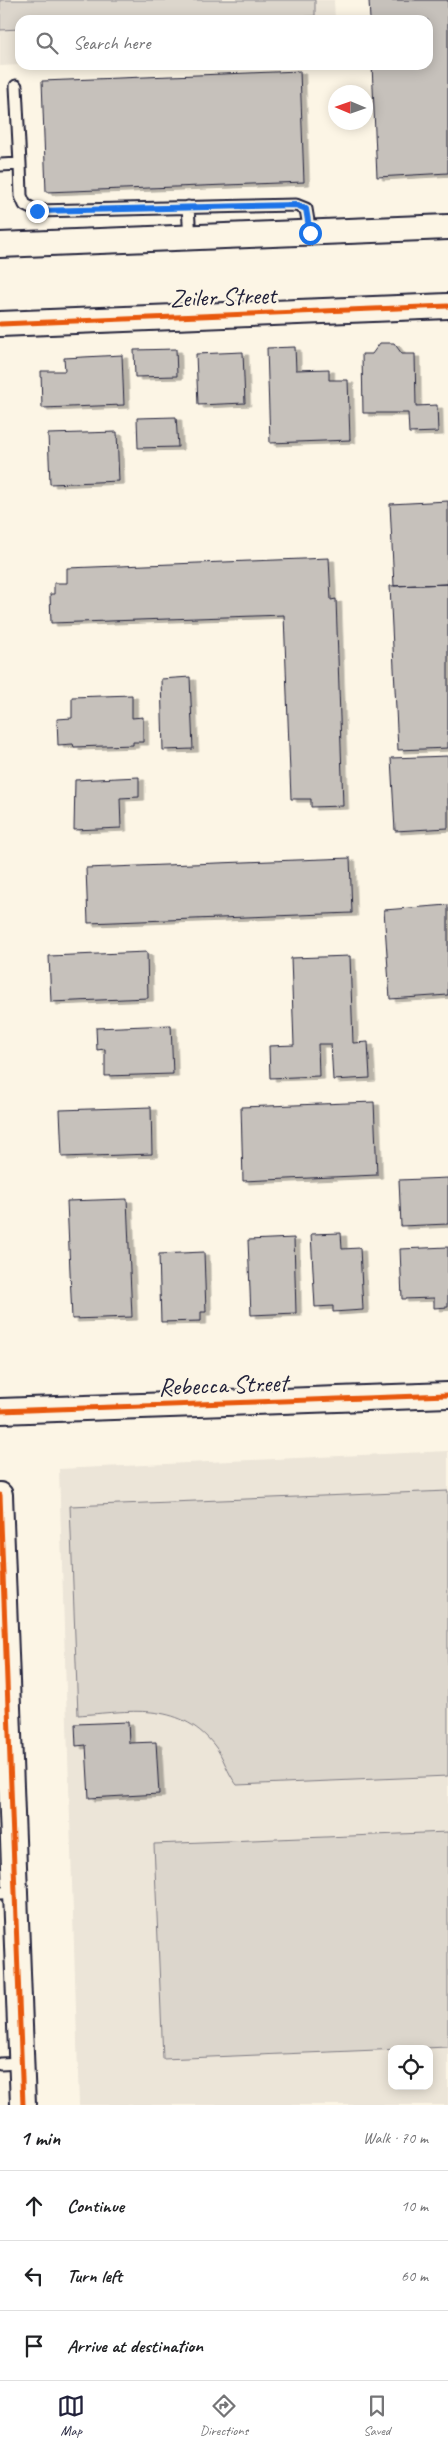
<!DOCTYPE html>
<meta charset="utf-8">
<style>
body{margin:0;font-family:Caveat,sans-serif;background:#f6f6f6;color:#202124}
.controls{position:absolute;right:15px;bottom:15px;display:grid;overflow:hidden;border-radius:10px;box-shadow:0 2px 12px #0003}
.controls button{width:45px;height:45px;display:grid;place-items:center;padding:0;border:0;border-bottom:1px solid #e0e0e0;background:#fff;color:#202124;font:25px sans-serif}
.compass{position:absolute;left:328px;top:85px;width:45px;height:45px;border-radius:50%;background:#fff;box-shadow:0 2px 12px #0003;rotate:272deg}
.stop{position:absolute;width:15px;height:15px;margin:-11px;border:4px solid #1a73e8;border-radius:50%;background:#fff}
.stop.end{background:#1a73e8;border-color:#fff;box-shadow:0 1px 5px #0008}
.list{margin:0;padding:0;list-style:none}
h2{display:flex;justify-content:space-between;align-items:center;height:65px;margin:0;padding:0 20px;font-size:21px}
h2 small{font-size:16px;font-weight:400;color:#757577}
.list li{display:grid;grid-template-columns:32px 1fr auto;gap:15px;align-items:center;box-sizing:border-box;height:70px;padding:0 20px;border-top:1px solid #e0e0e0}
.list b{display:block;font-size:19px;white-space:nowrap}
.list em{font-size:16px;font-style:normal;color:#757577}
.icon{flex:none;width:28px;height:28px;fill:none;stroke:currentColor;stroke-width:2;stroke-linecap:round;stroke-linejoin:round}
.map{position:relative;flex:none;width:448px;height:2105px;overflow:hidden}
.search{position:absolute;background:#fff;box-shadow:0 2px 12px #0003;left:15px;right:15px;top:15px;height:55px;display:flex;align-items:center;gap:12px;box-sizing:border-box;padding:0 18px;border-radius:15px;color:#757577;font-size:19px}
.sheet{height:275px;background:#fff}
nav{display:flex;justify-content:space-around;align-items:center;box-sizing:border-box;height:70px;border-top:1px solid #e0e0e0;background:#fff;font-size:14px;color:#757577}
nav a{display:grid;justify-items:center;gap:2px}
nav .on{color:#22223b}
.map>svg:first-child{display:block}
.built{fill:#ece5d8;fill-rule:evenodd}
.green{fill:#dcd6cc;stroke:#7f7c84}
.building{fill:#c6c1bb;stroke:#22223b;filter:url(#shadow)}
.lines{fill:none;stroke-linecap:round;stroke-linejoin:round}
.service-casing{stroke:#22223b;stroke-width:15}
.minor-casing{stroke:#22223b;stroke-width:28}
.service{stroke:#fcf5e5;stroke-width:11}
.minor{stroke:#fcf5e5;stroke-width:24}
.cycleway-casing{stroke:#fcf5e5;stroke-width:8}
.cycleway{stroke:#e8590c;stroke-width:5}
.route{stroke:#1a73e8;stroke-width:6}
.labels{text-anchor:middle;stroke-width:4.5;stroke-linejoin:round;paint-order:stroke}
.street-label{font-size:25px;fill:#22223b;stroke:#fcf5e5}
</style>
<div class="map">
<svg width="448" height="2105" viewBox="0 0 448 2105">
<defs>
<filter id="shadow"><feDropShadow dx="5.5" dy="3" stdDeviation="0" flood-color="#0004"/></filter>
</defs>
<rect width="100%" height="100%" fill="#fcf5e5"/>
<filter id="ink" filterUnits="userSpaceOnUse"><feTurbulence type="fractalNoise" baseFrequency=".02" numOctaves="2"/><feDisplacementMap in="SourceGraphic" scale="10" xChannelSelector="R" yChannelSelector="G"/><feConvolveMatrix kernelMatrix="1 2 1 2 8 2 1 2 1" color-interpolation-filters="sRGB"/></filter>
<g filter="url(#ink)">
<path class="built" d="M 0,0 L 334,0 L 335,20 L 20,20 L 20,65 L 0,66 Z
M 448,1451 L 448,2105 L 79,2105 L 59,1469 ZM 392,2049 L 429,2049 L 429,2086 L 392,2086 Z"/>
<path class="green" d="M 0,0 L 315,0 L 315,16 L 229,20 L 20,20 L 20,29 L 0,30 Z
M 448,1491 L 448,1776 L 237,1785 C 227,1773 224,1757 214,1745 C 178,1700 128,1712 78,1715 L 70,1506 Z
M 448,1832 L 448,2047 L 163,2059 L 154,1844 Z"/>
<path class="building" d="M 369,0 L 448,0 L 448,173 L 377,177 L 372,65 L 428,65 L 428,20 L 370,20 Z
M 300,71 L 304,182 L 46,192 L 42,81 Z
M 380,343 L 394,343 L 402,354 L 415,354 L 416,406 L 437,405 L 438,432 L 409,433 L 408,413 L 363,413 L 362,354 L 372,354 Z
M 295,347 L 296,370 L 329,369 L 329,380 L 348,380 L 350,440 L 270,443 L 267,348 Z
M 176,349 L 177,376 L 135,377 L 134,350 Z
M 243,352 L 245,403 L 198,405 L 196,354 Z
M 122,355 L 124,405 L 42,408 L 41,371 L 65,371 L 64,358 Z
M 176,417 L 178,447 L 138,448 L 137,418 Z
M 117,432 L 119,481 L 50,484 L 48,434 Z
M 448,501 L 448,584 L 394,586 L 390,504 Z
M 329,558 L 331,600 L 336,599 L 343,806 L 311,807 L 311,799 L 291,799 L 284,615 L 51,623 L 50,594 L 54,594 L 54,583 L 67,583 L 67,568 Z
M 448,584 L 448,748 L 398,750 L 390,586 Z
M 190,677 L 193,749 L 163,750 L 161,679 Z
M 132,695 L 132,718 L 143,717 L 143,742 L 133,742 L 133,745 L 74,747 L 73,744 L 58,745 L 57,719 L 72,718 L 72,697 Z
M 448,756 L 448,828 L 395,831 L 391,758 Z
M 139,777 L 139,797 L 120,798 L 121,828 L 74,830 L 75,780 Z
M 350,858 L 352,913 L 88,923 L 86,868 Z
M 448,905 L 448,995 L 390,999 L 384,910 Z
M 147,952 L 148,998 L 51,1002 L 49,956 Z
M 350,956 L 353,1043 L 368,1042 L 370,1078 L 333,1080 L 331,1044 L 318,1044 L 319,1076 L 270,1078 L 269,1046 L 294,1045 L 291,958 Z
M 171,1025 L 173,1074 L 105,1076 L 105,1049 L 97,1050 L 96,1028 Z
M 374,1102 L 377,1175 L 243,1181 L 241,1107 Z
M 151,1107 L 152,1154 L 62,1157 L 60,1110 Z
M 448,1178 L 448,1224 L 401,1226 L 399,1180 Z
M 127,1199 L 132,1317 L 72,1319 L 67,1201 Z
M 341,1233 L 342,1249 L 360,1248 L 363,1310 L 333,1312 L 333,1306 L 315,1307 L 311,1234 Z
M 294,1238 L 296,1313 L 251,1315 L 248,1240 Z
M 448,1247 L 448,1307 L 434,1308 L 434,1298 L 402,1299 L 400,1249 Z
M 204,1252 L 206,1312 L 201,1312 L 201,1321 L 161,1322 L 159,1254 Z
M 128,1722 L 129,1743 L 156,1742 L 159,1794 L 89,1798 L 86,1745 L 76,1746 L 75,1724 Z"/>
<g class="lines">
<defs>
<path id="service" d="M 20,164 L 21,196 L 25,205 L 37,211 L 296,205 L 306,209 L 310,233
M 0,165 L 20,164 L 16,86
M 188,207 L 190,238
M 0,1893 L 15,1892
M 0,2064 L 22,2063"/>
<path id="minor" d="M 0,245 L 448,227
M 0,324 L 448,306
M 0,1411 L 448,1395
M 0,1495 L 23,2105"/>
</defs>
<use href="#service" class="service-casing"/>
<use href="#minor" class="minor-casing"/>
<use href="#service" class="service"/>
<use href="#minor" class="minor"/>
<defs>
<path id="cycleway" d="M 0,324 L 448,306
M 0,1411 L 448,1395
M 0,1495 L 23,2105"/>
</defs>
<use href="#cycleway" class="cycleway-casing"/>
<use href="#cycleway" class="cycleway"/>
</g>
</g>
<g class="lines" filter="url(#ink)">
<path class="route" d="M 37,211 L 296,205 L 306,209 L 310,233"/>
</g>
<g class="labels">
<g class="street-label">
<text transform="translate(223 296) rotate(-2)" y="9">Zeiler Street</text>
<text transform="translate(223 1384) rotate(-2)" y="9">Rebecca Street</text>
</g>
</g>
</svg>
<div class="controls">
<button><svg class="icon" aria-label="locate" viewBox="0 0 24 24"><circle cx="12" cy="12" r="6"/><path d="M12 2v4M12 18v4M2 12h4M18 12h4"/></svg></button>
</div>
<svg class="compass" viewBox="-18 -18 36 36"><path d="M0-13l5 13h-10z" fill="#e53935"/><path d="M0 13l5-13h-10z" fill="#757577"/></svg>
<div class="stop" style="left:310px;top:233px"></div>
<div class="stop end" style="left:37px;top:211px"></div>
<div class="search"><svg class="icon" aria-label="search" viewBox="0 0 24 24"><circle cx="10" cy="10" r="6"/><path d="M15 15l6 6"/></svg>Search here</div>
</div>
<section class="sheet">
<h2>1 min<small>Walk · 70 m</small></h2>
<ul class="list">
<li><svg class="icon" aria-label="ahead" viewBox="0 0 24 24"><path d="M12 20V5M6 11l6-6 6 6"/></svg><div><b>Continue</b></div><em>10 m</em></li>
<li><svg class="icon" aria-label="left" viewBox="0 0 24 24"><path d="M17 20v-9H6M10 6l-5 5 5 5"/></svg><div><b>Turn left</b></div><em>60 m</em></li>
<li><svg class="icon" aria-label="arrive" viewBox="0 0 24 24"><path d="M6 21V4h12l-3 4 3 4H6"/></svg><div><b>Arrive at destination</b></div></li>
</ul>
</section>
<nav>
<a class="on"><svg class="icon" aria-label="map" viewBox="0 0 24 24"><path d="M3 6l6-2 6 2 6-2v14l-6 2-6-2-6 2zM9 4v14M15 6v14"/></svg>Map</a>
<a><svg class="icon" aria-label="directions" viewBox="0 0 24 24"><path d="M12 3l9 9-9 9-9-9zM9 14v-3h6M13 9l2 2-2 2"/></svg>Directions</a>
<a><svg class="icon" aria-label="saved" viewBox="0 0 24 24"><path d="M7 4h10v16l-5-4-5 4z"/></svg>Saved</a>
</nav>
